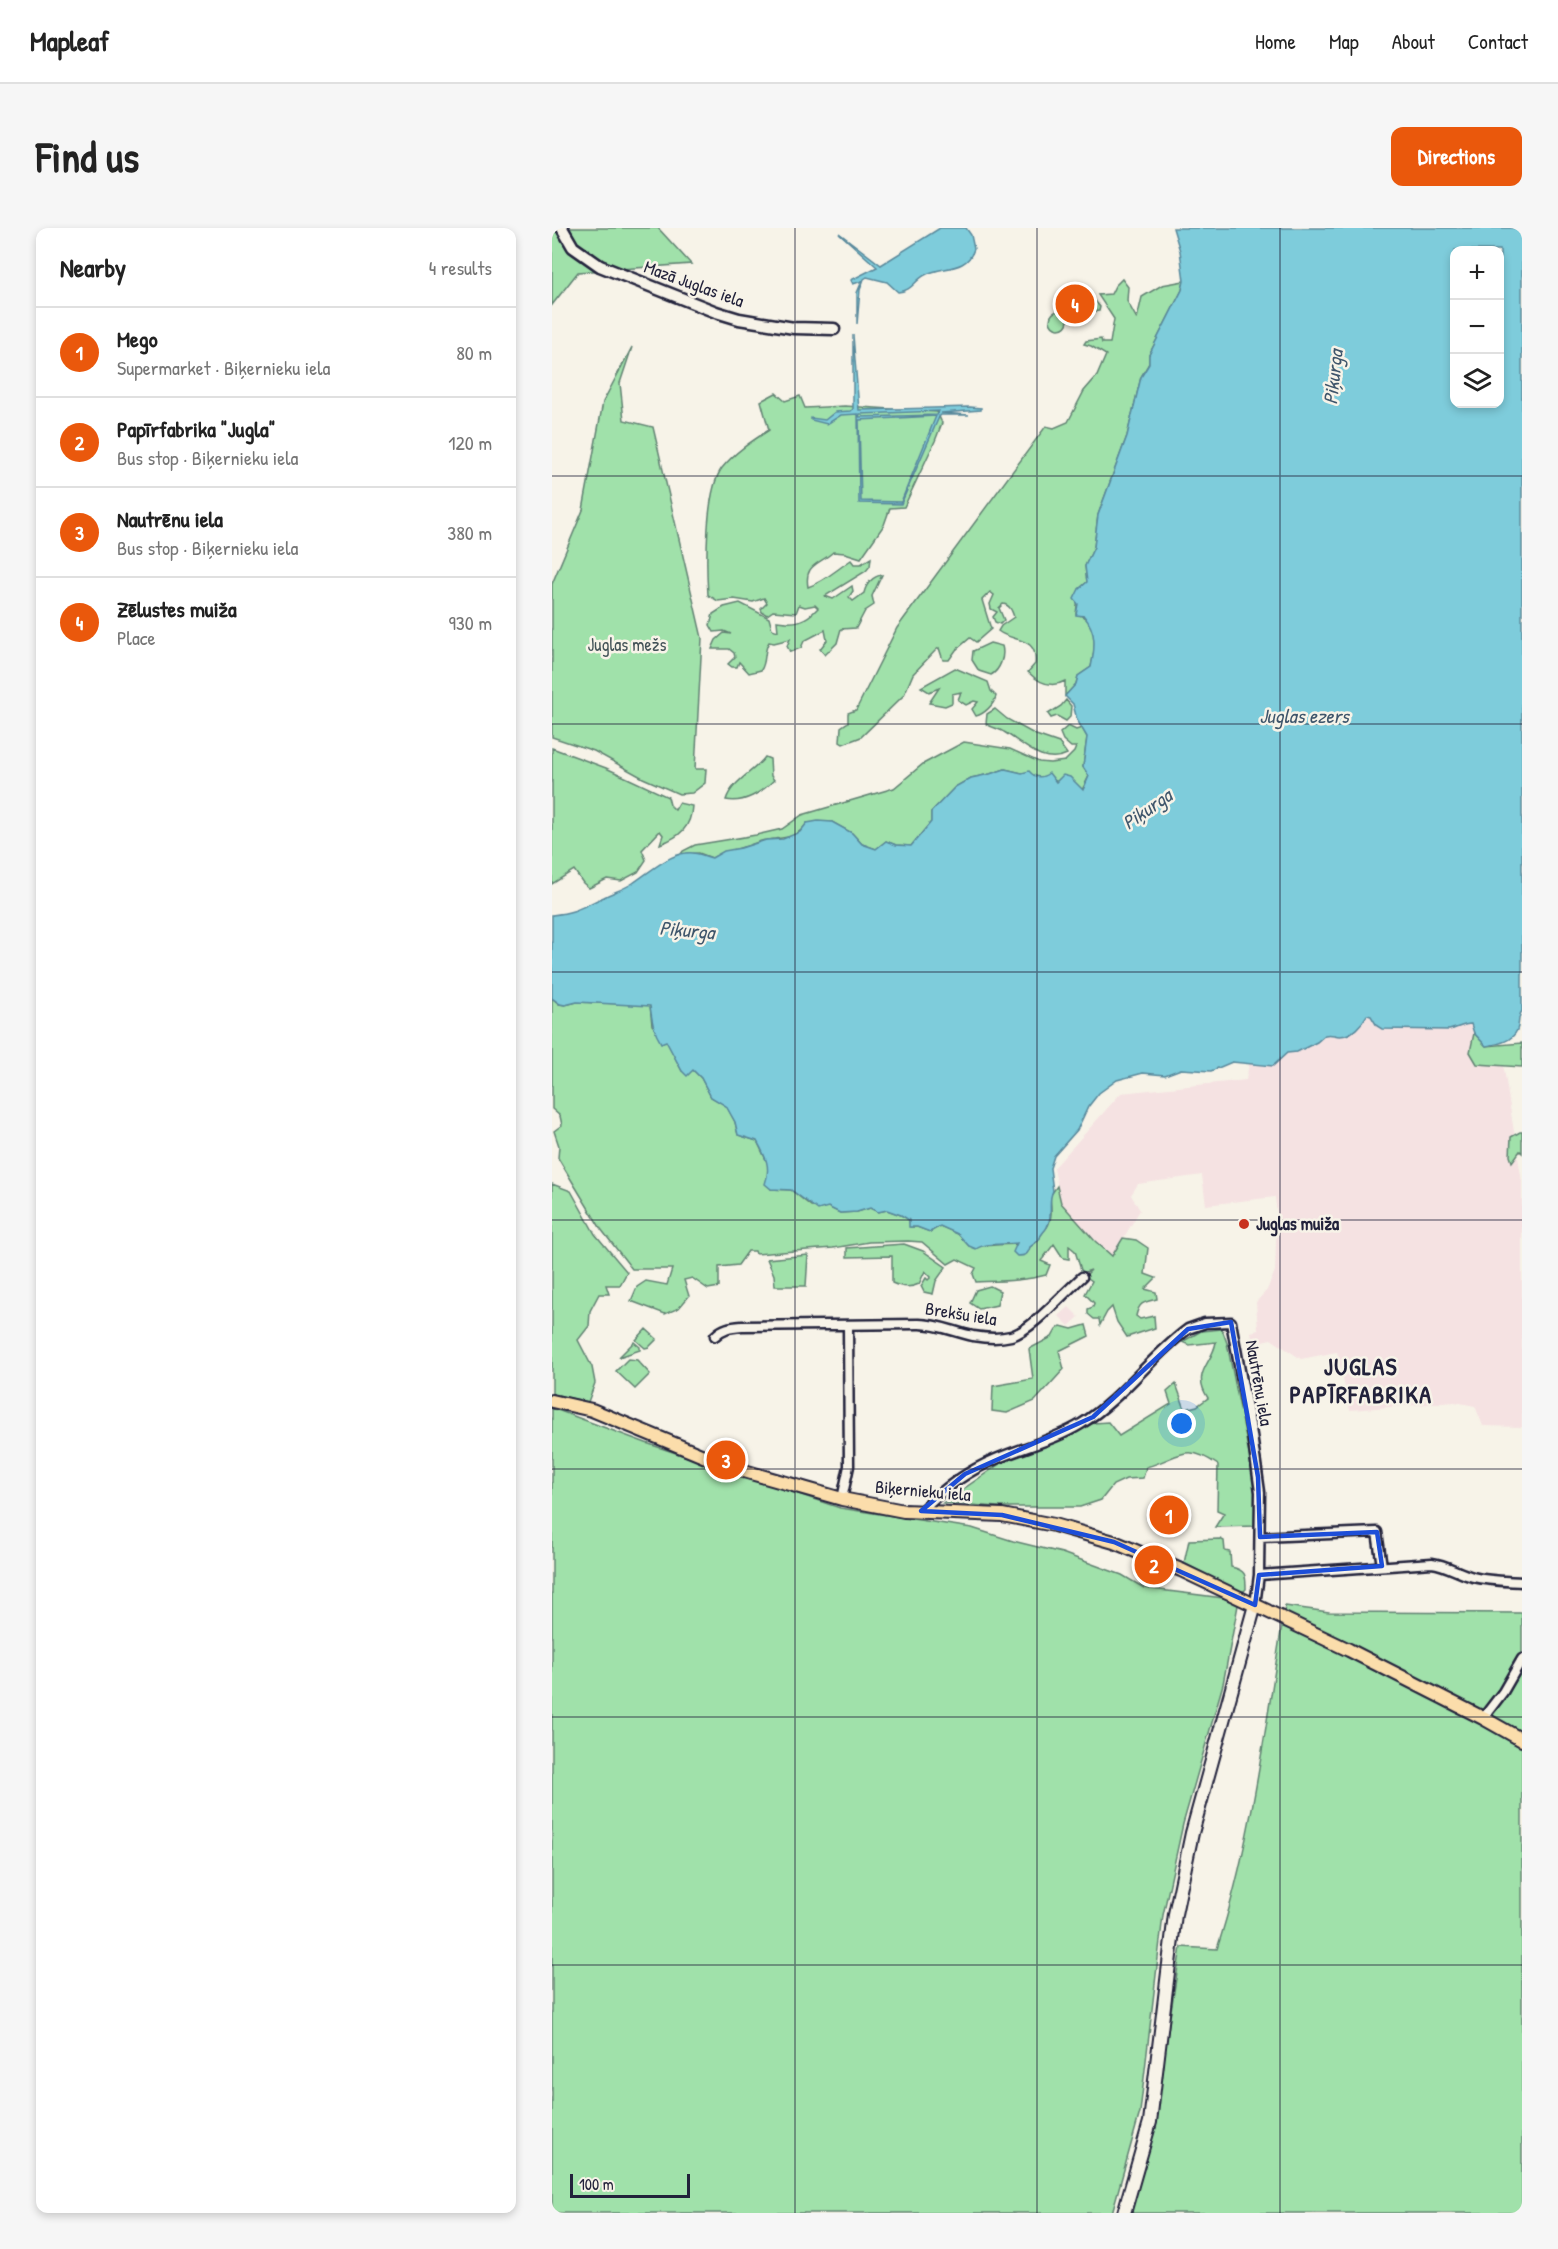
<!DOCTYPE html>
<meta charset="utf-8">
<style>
body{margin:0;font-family:"Patrick Hand",sans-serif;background:#f6f6f6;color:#222}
.controls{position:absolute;right:18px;top:18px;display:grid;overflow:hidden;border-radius:12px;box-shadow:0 3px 9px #0003}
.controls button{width:54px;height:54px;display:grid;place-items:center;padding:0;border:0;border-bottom:2px solid #e0e0e0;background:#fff;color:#222;font:30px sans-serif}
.scale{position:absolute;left:18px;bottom:15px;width:120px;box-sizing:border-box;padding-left:6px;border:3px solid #22223b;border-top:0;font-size:16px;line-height:21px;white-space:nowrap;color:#22223b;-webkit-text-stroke:4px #f7f3e8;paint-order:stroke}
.you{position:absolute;left:630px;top:1196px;width:21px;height:21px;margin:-15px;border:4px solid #fff;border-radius:50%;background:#1a73e8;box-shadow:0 0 0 9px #1a73e833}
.badge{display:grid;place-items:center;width:39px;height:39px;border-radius:50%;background:#ea580c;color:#fff;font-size:20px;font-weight:700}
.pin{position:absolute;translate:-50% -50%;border:3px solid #fff;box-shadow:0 2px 6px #0006}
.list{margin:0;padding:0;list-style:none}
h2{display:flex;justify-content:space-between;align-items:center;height:78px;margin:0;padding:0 24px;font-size:26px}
h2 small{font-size:20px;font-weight:400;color:#767676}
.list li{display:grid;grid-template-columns:39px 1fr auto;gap:18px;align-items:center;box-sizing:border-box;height:90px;padding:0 24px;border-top:2px solid #e0e0e0}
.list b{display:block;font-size:22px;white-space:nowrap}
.list p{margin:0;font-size:20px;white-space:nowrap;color:#767676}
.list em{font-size:20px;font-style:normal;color:#767676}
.icon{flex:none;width:33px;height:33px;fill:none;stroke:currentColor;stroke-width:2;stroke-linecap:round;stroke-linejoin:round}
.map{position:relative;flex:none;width:970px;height:1985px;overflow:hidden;border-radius:12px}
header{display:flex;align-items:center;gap:36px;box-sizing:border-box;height:84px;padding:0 30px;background:#fff;border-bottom:2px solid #e0e0e0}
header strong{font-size:28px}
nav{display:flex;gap:33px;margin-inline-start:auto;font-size:21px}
.intro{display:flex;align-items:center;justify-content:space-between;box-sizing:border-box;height:144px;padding:0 36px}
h1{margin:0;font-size:42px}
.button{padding:15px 27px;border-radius:12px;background:#ea580c;color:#fff;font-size:21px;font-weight:700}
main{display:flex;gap:36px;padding:0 36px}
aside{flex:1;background:#fff;border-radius:12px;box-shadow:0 3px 9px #0003}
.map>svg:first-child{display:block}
.built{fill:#f5e2e2}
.green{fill:#a0e1aa;stroke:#618272;stroke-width:1.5}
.water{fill:#7eccdb;stroke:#59889b;stroke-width:1.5;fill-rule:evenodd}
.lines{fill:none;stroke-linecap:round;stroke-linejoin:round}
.minor-casing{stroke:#22223b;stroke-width:13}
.tertiary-casing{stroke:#22223b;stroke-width:15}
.secondary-casing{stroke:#22223b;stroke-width:16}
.primary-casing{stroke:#22223b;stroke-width:16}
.minor{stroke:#f7f3e8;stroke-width:8}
.tertiary{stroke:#f7f3e8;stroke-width:10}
.secondary{stroke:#f7f3e8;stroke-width:12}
.primary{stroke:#fbddab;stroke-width:12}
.marked{fill:none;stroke:#1d4ed8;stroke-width:4.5;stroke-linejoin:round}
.grid{fill:none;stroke:#22223b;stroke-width:1.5;stroke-opacity:0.55}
.poi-dot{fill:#c8321e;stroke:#f7f3e8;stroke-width:2}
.labels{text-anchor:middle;stroke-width:5;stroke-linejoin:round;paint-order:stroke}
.street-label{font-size:18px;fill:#22223b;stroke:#f7f3e8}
.park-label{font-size:18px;fill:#425257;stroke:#f7f3e8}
.poi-label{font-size:18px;font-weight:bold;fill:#22223b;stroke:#f7f3e8;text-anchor:start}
.water-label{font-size:20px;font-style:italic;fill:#3e556b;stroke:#f7f3e8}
.district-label{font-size:24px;font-weight:bold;letter-spacing:1.5px;fill:#22223b;stroke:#f7f3e8}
</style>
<header>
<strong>Mapleaf</strong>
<nav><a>Home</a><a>Map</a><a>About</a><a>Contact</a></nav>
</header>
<div class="intro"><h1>Find us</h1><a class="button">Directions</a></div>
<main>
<aside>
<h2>Nearby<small>4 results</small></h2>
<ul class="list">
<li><span class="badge">1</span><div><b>Mego</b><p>Supermarket · Biķernieku iela</p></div><em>80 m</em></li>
<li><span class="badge">2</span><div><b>Papīrfabrika &quot;Jugla&quot;</b><p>Bus stop · Biķernieku iela</p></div><em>120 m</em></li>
<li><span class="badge">3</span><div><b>Nautrēnu iela</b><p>Bus stop · Biķernieku iela</p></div><em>380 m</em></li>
<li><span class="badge">4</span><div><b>Zēlustes muiža</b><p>Place</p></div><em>930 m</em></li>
</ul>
</aside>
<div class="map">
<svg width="970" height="1985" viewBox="0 0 970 1985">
<rect width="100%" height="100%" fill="#f7f3e8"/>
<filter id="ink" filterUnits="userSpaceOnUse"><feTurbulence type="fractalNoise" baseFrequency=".0167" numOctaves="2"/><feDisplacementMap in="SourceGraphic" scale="12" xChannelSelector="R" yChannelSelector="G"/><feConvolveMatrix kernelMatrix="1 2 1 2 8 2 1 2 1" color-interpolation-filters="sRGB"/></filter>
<g filter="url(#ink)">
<path class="built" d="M 815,787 L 819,788 L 825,798 L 919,796 L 922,805 L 934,818 L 948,816 L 970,954 L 970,1199 L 931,1198 L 923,1178 L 903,1174 L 798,1182 L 785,1124 L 749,1131 L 719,1111 L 701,1115 L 699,1104 L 706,1102 L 704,1074 L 715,1062 L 723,1043 L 725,987 L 723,969 L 654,977 L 650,947 L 586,956 L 579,967 L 588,982 L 561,1028 L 543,1013 L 509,975 L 502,940 L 569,865 L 694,852 L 697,836 L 711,835 L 721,838 L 735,825 L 765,814 L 773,807 L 790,808 L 799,804 Z
M 517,1079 L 527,1089 L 517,1098 L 507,1088 Z"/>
<path class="green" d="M 12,0 L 106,0 L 139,36 L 26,44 L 0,77 L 0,4 Z
M 570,51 L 576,59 L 575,73 L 585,91 L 590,69 L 610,57 L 632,53 L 630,62 L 597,127 L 597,135 L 589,149 L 575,208 L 546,287 L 542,319 L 533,338 L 535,354 L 527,361 L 524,386 C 548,391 543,422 539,439 L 526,448 L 524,456 L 513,468 L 513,453 C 499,461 486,454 476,444 L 483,436 C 486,407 461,415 446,403 L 449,398 L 462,389 C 460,383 458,377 451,376 L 447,380 L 452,392 L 448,396 L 443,394 L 441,389 L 445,384 L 439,381 L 438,376 L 442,367 L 438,364 L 430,372 L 439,401 L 424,414 L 418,410 L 404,422 L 397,432 L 391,432 L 387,420 L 384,422 L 361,446 L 352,467 L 309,509 L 291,516 L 288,514 L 289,499 L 296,494 L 296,485 L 304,482 L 345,400 L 494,198 L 502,200 L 516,194 L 532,163 L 545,148 L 554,127 L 539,118 L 532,116 L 534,113 L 549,111 L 550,115 L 558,115 L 562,91 L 546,67 L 559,66 L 563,58 Z
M 531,66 L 539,68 L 548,79 L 547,83 C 538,85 529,80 527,71 Z
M498 92a9 9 0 1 1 18 0a9 9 0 1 1-18 0Z
M 80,119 L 68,155 L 72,192 L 101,199 L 150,410 L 143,541 L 154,541 L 153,555 L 140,565 L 127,566 L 91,550 L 42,523 L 0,509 L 0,356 L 31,282 L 51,174 Z
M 224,165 L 233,173 L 248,168 L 253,180 L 293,178 L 385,184 L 390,195 L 383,213 L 352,279 L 338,280 L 332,297 L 309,330 L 293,325 L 281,324 C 267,337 252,336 256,359 C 273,353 284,342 299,332 L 302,336 L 309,336 L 319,330 L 318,338 L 314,343 L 273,368 L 281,371 L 300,358 L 301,363 L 297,369 L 301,373 L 312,365 C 314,356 321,348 330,347 L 320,368 L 322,377 L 313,383 L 304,400 L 289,401 L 285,415 L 273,427 L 268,421 L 275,412 L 273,402 L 252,413 L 249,420 L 238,424 L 235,418 L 238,411 L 222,415 L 217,414 C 211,423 215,433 209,442 L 197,445 L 187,434 L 185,439 L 180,439 L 176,436 L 183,429 L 182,425 L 177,421 L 160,421 L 164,412 L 172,405 L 179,406 L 172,403 L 162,404 L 158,397 L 161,386 L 172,379 L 188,375 L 217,390 L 220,401 L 226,403 L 225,393 C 243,396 253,394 266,380 L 263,377 L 253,379 L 247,377 L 244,385 L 221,383 L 215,387 L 210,384 L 209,381 L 215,375 L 212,370 L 201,374 L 182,371 L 166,373 L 156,367 C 154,338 153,263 170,240 C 183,224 200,213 217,202 L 209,173 Z
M 438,415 L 450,418 C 453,428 448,442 439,447 L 427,443 L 420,432 L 421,423 Z
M 403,440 L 436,454 L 439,463 L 444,468 C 442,477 432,486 424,488 L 420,481 L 426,474 L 422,473 L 414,477 L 406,472 L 409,464 L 400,466 L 400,475 L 393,478 L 377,475 L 387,460 L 377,464 L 369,459 Z
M 514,472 L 519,478 L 518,489 L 514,493 L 505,488 L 499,490 L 496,486 L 509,478 Z
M 443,481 L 455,491 L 484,507 L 507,515 L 515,526 C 491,538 471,515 452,504 C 446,500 440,500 434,496 L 435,486 Z
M 516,498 L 524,502 L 530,500 L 535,509 L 531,539 L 537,548 L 530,562 L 492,549 L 487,549 L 453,541 L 438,546 L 419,550 L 403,559 L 379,584 L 379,594 L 359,618 L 344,617 L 334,613 L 324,621 L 310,616 L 300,605 L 280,594 L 255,595 C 244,612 231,609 214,612 C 206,613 199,617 191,619 C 180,623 171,623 160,630 L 147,625 L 129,626 L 131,623 L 143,617 L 204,607 L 230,601 L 250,587 L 342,560 L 371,536 L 412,514 L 458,521 L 487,534 L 498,535 L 513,533 L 522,524 L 524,519 L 519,519 L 511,512 L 508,505 Z
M 0,520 L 54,540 L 116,569 L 118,577 L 123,582 L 127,575 L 140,578 C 139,599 128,609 108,616 L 111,607 L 108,603 L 90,622 L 94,632 L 86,644 L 69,653 L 55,651 L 37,660 L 31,655 L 22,642 L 0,656 Z
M 213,529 L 218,531 L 219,548 L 222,552 C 210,564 192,576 174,572 C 180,553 202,544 213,529 Z
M 0,770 L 7,776 L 13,777 L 25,774 L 98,777 L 100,797 L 114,812 L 130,843 L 141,842 L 149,850 L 159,869 L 174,877 L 183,894 L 186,907 L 205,913 L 216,936 L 219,961 L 239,962 L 259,978 L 276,979 L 288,985 L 305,984 L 318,980 L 326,984 L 335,982 L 349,987 L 357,992 L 358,999 L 365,999 L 378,1004 L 388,998 L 406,1006 L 417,1018 C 426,1017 434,1018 443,1017 C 456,1017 464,1014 478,1019 L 487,1012 C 489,1005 491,1005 495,999 C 501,990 499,978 498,968 L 505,958 L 509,975 L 543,1013 L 560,1028 L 571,1010 L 584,1012 L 596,1020 L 593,1046 L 604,1050 L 593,1061 L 604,1064 L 605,1071 C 592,1074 587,1074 584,1088 L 588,1091 L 602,1088 L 603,1100 L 575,1109 L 565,1094 L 560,1079 L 555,1084 L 548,1097 L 547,1091 L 542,1091 L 536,1086 L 536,1081 L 541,1079 L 542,1075 L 533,1066 L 540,1053 L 533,1048 L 539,1042 L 530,1045 L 523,1023 L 517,1018 L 517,1031 L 511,1030 L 502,1016 L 489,1033 L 498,1037 L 494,1047 C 472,1053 448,1053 424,1054 L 421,1046 L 424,1040 L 405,1031 L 396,1036 L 370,1014 L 356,1013 L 317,1014 L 281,1020 L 204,1026 L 203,1023 L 196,1023 L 186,1037 L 167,1039 L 167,1059 L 156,1061 L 140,1050 L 132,1052 L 137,1068 L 127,1080 L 113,1086 L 79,1073 L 85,1059 L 94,1053 L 115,1057 L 120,1041 L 80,1041 L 49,1001 L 6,930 L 7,918 L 2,903 L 10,897 L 8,888 L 0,881 Z
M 922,805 L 934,818 L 970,815 L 970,839 L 925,836 L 918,824 Z
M 968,904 L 970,904 L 970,925 L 968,923 L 960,934 L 958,928 L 959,909 Z
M 0,956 L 19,963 L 43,1006 L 75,1044 L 68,1057 L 54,1057 L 57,1066 L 47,1066 L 38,1083 L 37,1098 L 26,1112 L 40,1139 L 43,1155 L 36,1174 L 0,1166 Z
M 352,1016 L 371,1023 L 394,1039 L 384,1053 L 381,1066 L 372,1064 L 369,1058 L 374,1050 L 376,1052 L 379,1049 L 373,1043 L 367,1056 C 359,1060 349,1059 340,1055 L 340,1028 L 295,1029 L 295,1020 Z
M 256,1027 L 254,1058 L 223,1058 L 222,1047 L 215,1031 Z
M 438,1058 L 448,1063 L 445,1077 L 427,1081 L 418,1075 L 424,1062 Z
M 534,1097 L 537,1108 L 507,1123 L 512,1141 L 483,1173 L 455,1185 L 440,1183 L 441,1158 L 481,1151 L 477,1121 L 500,1109 L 504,1102 L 509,1098 L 520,1101 Z
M 94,1101 L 105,1111 L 97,1119 L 93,1120 L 84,1112 Z
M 670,1101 L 675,1115 L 703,1256 L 705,1298 L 663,1299 L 672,1285 L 665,1282 L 666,1237 C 632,1213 628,1230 594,1239 L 591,1250 L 574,1251 L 561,1257 L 549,1272 L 528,1279 L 446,1279 L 391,1275 L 452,1233 L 542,1195 L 556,1194 L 567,1208 L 619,1176 L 615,1164 L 624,1156 L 633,1181 L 645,1178 L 656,1170 C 639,1144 660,1137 664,1114 L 637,1117 L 630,1114 L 649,1103 Z
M 82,1114 L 88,1119 L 88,1122 L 67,1129 Z
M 76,1131 L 85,1132 L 98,1146 L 83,1161 L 64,1143 Z
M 0,1180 L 94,1215 L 288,1280 L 420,1300 L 461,1313 L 510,1325 L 570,1347 L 592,1360 L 687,1372 L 671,1456 L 631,1596 L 611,1687 L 588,1884 L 560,1985 L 0,1985 Z
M 668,1311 L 672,1313 L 673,1323 L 678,1324 L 679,1339 C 694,1342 694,1347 694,1361 L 692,1363 L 685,1363 L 632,1335 L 637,1312 Z
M 733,1378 L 777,1384 L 970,1385 L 970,1985 L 578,1985 L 600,1904 L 629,1719 L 665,1721 C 701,1610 714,1493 733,1378 Z"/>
<path class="water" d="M 388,0 L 414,0 L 419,7 L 422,21 C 420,27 416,33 410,36 C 399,42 385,40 373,47 C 362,53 360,63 346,64 L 335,54 L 315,49 L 312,51 L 308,62 L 305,96 L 305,65 L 310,53 L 301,56 L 299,52 L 325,39 L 287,5 L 329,37 Z
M 621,0 L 970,0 L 970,783 C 965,790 968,795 965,802 C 960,814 945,816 934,818 L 922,805 L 919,796 C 911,796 906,800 897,802 L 830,801 L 825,798 L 819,788 L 815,787 C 810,796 800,808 788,808 C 782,808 779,805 773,807 L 765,814 L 745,824 L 735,825 L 721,838 L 680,834 L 659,843 L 629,841 L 613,847 L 591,845 L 565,852 L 547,865 L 536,879 L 525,902 L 502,928 L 498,940 L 501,963 C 495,973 502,987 495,999 C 492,1005 489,1004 487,1012 L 478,1019 C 476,1027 473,1028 465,1028 L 461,1024 L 465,1015 C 453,1017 434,1014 424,1021 L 417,1018 L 406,1006 L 388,998 L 378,1004 L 365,999 L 357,999 L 357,992 L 349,987 L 335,982 L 326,984 L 318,980 L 305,984 L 288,985 L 276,979 L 266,982 L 239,962 L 219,961 L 213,956 C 219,939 214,929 205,913 L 186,907 L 183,894 L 174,878 L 159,869 L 149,850 L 141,842 L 135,848 L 130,843 L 114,813 L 109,815 C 101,803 100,792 98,778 L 25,774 L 13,777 L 8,776 L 0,770 L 0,687 C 27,684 29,679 52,669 C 62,664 72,661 81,655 C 96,645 116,627 134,625 C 144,623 151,628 160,630 L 172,623 L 189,620 L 214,612 L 231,611 L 248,604 L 255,595 L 266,593 L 280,594 L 300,605 L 310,616 L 324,621 L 334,613 L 344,617 L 359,618 L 379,594 L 379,584 L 403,559 L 419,550 L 438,546 L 453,541 L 470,545 L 477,543 C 483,550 489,551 497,545 L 504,554 L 511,547 L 518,549 L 531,562 L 537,548 L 531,539 L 535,509 L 525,492 L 521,476 L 513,468 L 524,456 L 526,448 L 539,439 C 543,420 545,404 532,388 L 524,387 L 526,376 L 522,371 L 527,361 L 535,354 L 533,338 L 542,319 L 546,287 L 575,208 L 589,149 L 597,136 L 597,127 L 630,62 L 632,53 L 628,23 ZM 903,22 L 948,22 L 948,176 L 903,176 Z
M 301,107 L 307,182 L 418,179 L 429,180 L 429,182 L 389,185 L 417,187 L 389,187 L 387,189 L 349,276 L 307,275 L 306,186 L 289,187 L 275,196 L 259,192 L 259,190 L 273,192 L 283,184 L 299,183 L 301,181 ZM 387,183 L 385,187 L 307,189 L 308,186 ZM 384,188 L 349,274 L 309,273 L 307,192 Z"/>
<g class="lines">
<defs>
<path id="minor" d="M 163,1108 C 171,1100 178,1099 190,1098 L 367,1096 C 386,1096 402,1104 421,1108 C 433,1110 447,1111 459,1108 C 479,1103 513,1064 530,1049
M 290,1271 L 297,1238 L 296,1098
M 369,1283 C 391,1261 415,1243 444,1231 C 472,1219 503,1212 529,1196 C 570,1171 598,1129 636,1101 L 653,1095 L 679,1094 L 700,1207 L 708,1264 L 707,1347 L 703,1377
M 708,1309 L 825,1304 L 830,1338
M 707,1347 L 880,1335 C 895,1337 906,1345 921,1349 C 937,1353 954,1353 970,1354
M 931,1490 L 951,1464 L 970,1431"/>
<path id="tertiary" d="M 10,0 L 21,19 L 48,38 L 164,84 L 187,91 L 242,100 L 282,101"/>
<path id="secondary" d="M 572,1985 L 598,1894 L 623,1686 L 640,1605 L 703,1377"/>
<path id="primary" d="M 0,1173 L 40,1182 L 178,1239 L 290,1271 L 352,1283 L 450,1287 L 502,1297 L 562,1314 L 629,1342 L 797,1422 L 931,1490 L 970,1512"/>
</defs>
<use href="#minor" class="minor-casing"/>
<use href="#tertiary" class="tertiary-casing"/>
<use href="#secondary" class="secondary-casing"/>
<use href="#primary" class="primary-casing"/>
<use href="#minor" class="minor"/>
<use href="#tertiary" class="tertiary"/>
<use href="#secondary" class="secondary"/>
<use href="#primary" class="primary"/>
</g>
</g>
<path class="marked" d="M 679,1094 L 706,1249 L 708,1309 L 825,1304 L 830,1338 L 707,1347 L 703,1377 L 562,1314 L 450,1287 L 369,1283 L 413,1246 L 541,1189 L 636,1101 Z"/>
<path class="grid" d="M 243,0 L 243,1985M 485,0 L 485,1985M 728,0 L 728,1985M 0,248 L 970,248M 0,496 L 970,496M 0,744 L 970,744M 0,992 L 970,992M 0,1241 L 970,1241M 0,1489 L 970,1489M 0,1737 L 970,1737"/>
<circle class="poi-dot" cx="692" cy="996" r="6"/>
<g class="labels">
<g class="street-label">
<text transform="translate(142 56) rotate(20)" y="6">Mazā Juglas iela</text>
<text transform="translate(409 1086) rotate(9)" y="6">Brekšu iela</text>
<text transform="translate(707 1155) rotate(80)" y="6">Nautrēnu iela</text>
<text transform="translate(371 1263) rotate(5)" y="6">Biķernieku iela</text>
</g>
<g class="park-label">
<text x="75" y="423">Juglas mežs</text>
</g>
<g class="poi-label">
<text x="704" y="1002">Juglas muiža</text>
</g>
<g class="water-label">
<text transform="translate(781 149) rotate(-84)" y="7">Piķurga</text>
<text x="752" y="495">Juglas ezers</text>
<text transform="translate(595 581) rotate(-35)" y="7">Piķurga</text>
<text transform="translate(135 702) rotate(5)" y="7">Piķurga</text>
</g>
<g class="district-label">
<text x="809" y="1147">JUGLAS<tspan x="809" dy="28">PAPĪRFABRIKA</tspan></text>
</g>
</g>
</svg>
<div class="controls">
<button>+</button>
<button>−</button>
<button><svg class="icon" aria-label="layers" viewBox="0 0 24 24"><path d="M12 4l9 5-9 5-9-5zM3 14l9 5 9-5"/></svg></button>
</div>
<div class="scale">100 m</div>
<div class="you"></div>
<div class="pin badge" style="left:617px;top:1287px">1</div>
<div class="pin badge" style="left:602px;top:1337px">2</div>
<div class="pin badge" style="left:174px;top:1232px">3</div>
<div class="pin badge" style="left:523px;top:76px">4</div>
</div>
</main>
